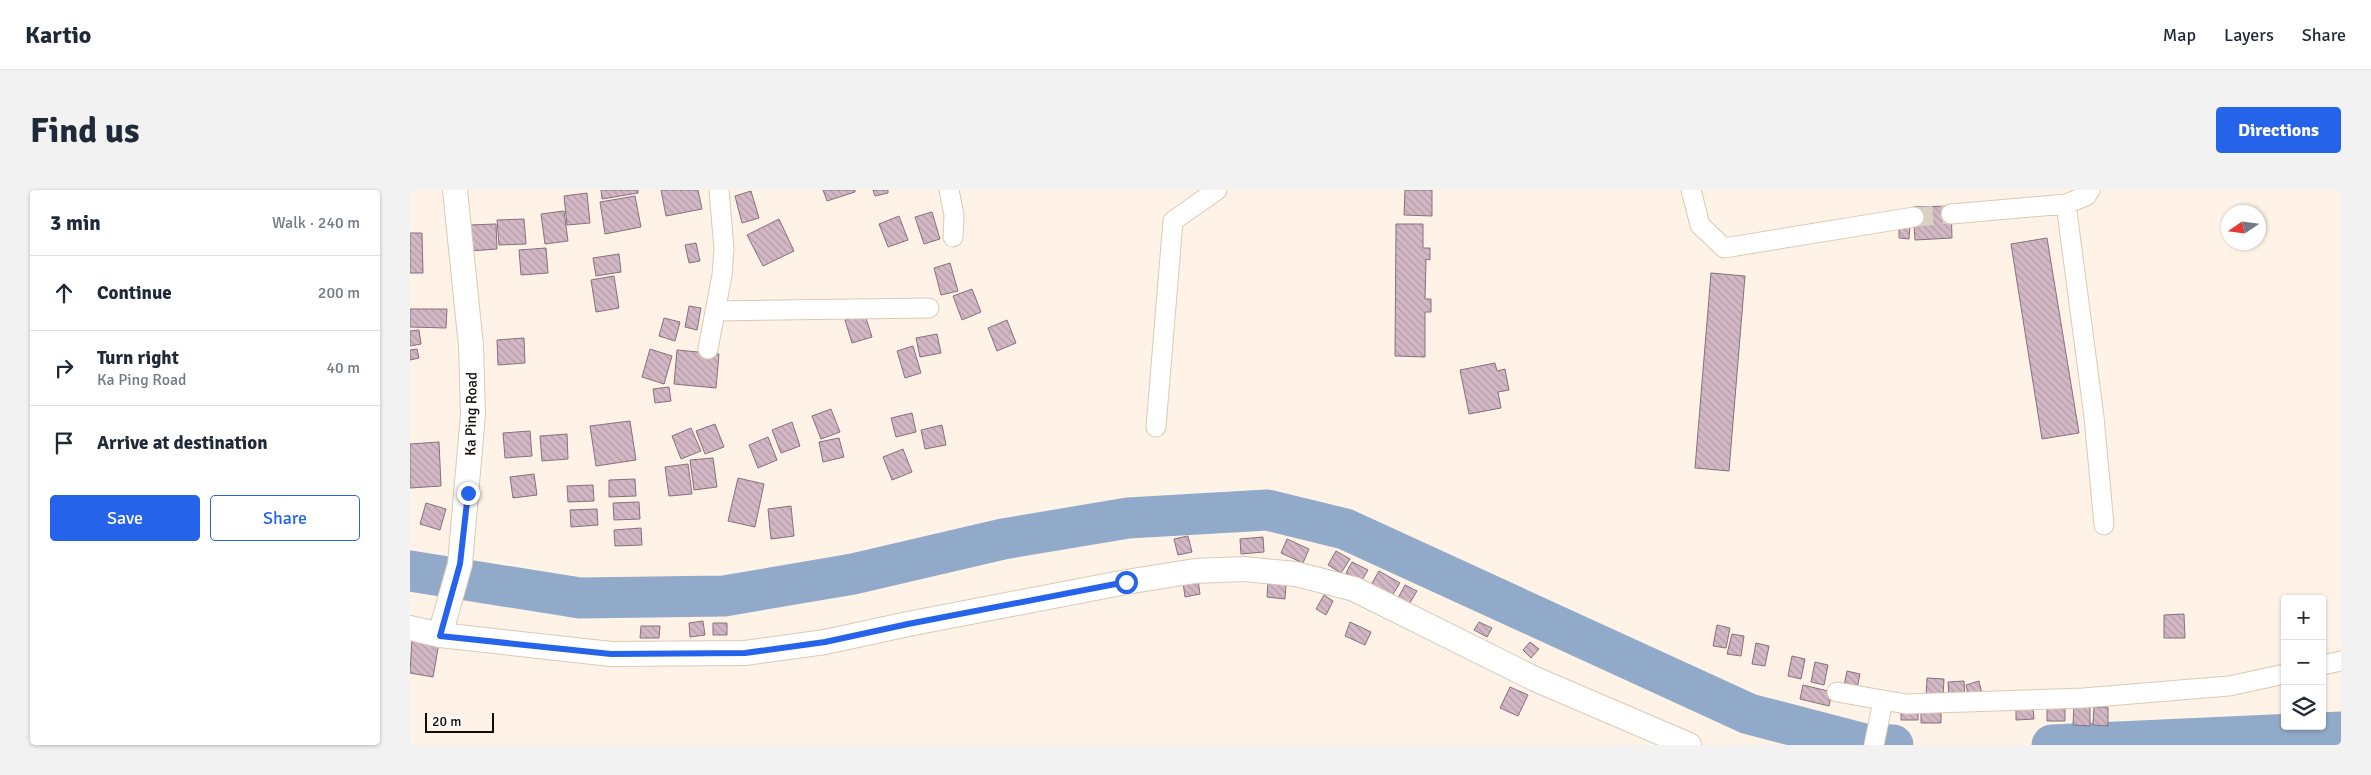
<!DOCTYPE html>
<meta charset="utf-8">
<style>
body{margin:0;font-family:Signika,sans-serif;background:#f2f2f3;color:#1f2937}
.controls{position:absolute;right:15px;bottom:15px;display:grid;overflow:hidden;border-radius:5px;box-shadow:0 1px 4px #0004}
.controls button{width:45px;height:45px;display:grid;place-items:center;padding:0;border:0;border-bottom:1px solid #e0e1e3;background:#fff;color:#1f2937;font:25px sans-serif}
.compass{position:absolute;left:1811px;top:15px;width:45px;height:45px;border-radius:50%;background:#fff;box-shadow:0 1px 4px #0004;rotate:257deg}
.scale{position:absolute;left:15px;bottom:12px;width:69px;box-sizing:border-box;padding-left:5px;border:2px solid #120c05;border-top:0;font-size:14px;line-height:18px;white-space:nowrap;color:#120c05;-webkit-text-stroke:4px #fff;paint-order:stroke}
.stop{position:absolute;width:15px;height:15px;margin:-11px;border:4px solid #2563eb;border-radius:50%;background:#fff}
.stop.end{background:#2563eb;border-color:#fff;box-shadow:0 1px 5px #0008}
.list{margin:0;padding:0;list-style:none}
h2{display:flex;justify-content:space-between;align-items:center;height:65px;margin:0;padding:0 20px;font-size:21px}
h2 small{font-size:16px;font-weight:400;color:#747a83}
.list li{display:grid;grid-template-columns:32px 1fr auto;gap:15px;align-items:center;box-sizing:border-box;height:75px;padding:0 20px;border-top:1px solid #e0e1e3}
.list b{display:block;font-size:19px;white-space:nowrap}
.list p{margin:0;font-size:16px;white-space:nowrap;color:#747a83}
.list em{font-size:16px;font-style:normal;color:#747a83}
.actions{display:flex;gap:10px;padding:15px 20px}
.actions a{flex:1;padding:11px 0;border:1px solid #2563eb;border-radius:5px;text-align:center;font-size:18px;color:#2563eb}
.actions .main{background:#2563eb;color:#fff}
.icon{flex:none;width:28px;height:28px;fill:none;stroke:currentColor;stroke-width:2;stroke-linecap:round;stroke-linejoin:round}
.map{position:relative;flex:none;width:1931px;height:555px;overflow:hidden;border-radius:5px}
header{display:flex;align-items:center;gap:30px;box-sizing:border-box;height:70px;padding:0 25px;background:#fff;border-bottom:1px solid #e0e1e3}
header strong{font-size:24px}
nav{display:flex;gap:28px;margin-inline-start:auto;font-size:18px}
.intro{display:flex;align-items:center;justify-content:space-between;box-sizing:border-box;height:120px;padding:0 30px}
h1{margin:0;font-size:35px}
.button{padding:12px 22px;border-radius:5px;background:#2563eb;color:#fff;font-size:18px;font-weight:700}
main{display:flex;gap:30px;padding:0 30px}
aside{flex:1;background:#fff;border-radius:5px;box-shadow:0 1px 4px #0004}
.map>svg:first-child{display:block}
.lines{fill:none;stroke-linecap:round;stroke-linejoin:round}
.river{stroke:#91aac9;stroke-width:41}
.building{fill:url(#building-back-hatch);stroke:#88707c}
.minor-tunnel{stroke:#dbd0c4;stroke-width:19;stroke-dasharray:19 9;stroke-linecap:butt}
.minor-casing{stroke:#dbc9b4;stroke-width:21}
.tertiary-casing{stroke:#dbc9b4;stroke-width:26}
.minor{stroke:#fff;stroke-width:19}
.tertiary{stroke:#fff;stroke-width:24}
.route{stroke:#2563eb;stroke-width:6}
.labels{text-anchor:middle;stroke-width:4;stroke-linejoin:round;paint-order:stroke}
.street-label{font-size:15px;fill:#120c05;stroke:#fff}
</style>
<header>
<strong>Kartio</strong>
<nav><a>Map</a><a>Layers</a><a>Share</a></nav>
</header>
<div class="intro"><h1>Find us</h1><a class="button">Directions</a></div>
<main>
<aside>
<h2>3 min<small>Walk · 240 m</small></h2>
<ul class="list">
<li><svg class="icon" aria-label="ahead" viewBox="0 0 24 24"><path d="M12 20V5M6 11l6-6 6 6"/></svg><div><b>Continue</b></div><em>200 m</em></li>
<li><svg class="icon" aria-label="right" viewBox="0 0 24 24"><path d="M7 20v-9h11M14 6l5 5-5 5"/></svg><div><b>Turn right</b><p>Ka Ping Road</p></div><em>40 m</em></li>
<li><svg class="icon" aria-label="arrive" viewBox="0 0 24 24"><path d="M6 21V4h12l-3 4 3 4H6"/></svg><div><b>Arrive at destination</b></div></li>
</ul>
<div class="actions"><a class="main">Save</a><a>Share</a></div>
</aside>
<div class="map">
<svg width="1931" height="555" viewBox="0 0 1931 555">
<defs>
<pattern id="building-back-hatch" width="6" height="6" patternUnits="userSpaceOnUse" patternTransform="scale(1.25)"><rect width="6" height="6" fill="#d2b7c4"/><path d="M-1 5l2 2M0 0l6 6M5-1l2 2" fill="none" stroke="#b39ca7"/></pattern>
</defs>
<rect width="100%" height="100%" fill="#fef3e6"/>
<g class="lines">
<path class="river" d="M 0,381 L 170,408 L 314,406 L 443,384 L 593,349 L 718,328 L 857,320 L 935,339 L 1339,524 L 1455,554 L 1483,555
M 1642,555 L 1931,542"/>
</g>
<path class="building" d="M 191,0 L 228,0 L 228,3 L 192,9 Z
M 251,0 L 288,0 L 292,19 L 256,26 Z
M 413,0 L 445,0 L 445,2 L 417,11 Z
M 463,0 L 478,0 L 478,3 L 465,6 Z
M 995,0 L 1022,0 L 1022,26 L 994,25 Z
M 341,1 L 349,28 L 332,33 L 325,6 Z
M 177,3 L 180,33 L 157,35 L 154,6 Z
M 225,6 L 231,37 L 195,44 L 190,12 Z
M 1541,16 L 1542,48 L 1505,50 L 1503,17 Z
M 154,21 L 158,51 L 135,54 L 131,24 Z
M 522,22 L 530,49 L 514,54 L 505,27 Z
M 489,26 L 498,50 L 478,57 L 469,34 Z
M 114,29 L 116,54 L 89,55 L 87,30 Z
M 369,29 L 384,61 L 353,76 L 337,45 Z
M 86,34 L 87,59 L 60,61 L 59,35 Z
M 986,34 L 1013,34 L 1013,58 L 1020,58 L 1020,70 L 1016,69 L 1015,109 L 1021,109 L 1021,122 L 1015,122 L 1015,167 L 985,166 Z
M 1500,36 L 1499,49 L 1489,48 L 1489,37 Z
M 0,43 L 12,43 L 13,83 L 0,83 Z
M 1637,48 L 1669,243 L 1632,249 L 1601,54 Z
M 286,53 L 290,71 L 279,73 L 275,55 Z
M 136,58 L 138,83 L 111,85 L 109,60 Z
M 209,64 L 211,82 L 186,86 L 183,68 Z
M 540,73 L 548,101 L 531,105 L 524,78 Z
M 1301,83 L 1335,86 L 1319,281 L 1285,278 Z
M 204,86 L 209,118 L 186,122 L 181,90 Z
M 562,99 L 571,122 L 552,130 L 543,106 Z
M 279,116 L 291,118 L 287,140 L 275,137 Z
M 0,119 L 37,119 L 36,138 L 0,137 Z
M 455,125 L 462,147 L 442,153 L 435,130 Z
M 254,128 L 270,132 L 265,151 L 249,146 Z
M 597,130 L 606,153 L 587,161 L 578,138 Z
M 9,140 L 11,154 L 0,156 L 0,141 Z
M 527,144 L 531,163 L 510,167 L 506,148 Z
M 114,148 L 115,173 L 88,175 L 87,150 Z
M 503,156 L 511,183 L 495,188 L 487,161 Z
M 7,159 L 9,168 L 0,170 L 0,160 Z
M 240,159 L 262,166 L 254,194 L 232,187 Z
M 267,160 L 309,164 L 306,198 L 264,194 Z
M 1085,173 L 1087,181 L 1095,179 L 1099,200 L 1088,202 L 1091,218 L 1059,224 L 1050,180 Z
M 259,197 L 261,211 L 245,213 L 243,199 Z
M 421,219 L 430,242 L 411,249 L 402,226 Z
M 502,223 L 506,242 L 486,247 L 481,228 Z
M 220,231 L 226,270 L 186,276 L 180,236 Z
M 382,232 L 390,256 L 371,263 L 362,240 Z
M 305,234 L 314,257 L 295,264 L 286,241 Z
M 532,235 L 536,255 L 515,259 L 511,240 Z
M 281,238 L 291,261 L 271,269 L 262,246 Z
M 120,241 L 122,266 L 95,268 L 93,243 Z
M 157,244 L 158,269 L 132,271 L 130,246 Z
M 358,247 L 367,270 L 348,278 L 339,255 Z
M 429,248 L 434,267 L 413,272 L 409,252 Z
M 29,252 L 31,296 L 0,298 L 0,254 Z
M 493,259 L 502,282 L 482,290 L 473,267 Z
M 303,268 L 307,297 L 284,300 L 280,270 Z
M 278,274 L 282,304 L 259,306 L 255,277 Z
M 124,284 L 127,305 L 103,308 L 100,287 Z
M 328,288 L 354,294 L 345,337 L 318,331 Z
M 225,289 L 226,306 L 199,307 L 199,290 Z
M 183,295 L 184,311 L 158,312 L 157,296 Z
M 229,312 L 230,329 L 204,330 L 203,313 Z
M 16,313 L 36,319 L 30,340 L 10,334 Z
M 381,316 L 384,346 L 361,349 L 358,319 Z
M 187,319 L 188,335 L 161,337 L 160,320 Z
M 231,338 L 232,355 L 205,356 L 204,340 Z
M 778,346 L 782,362 L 768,365 L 764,349 Z
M 853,347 L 854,362 L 831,364 L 830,349 Z
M 877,349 L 899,359 L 893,373 L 871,363 Z
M 926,361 L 940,369 L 931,383 L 918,375 Z
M 942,372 L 958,380 L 951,392 L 936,383 Z
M 969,381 L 990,393 L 981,407 L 961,395 Z
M 788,390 L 790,404 L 775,407 L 773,392 Z
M 858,392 L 876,394 L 875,409 L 857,407 Z
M 995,395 L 1007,401 L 998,416 L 987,410 Z
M 914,405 L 923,411 L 916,425 L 906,419 Z
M 1774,424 L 1775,448 L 1754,448 L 1754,425 Z
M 293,431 L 295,445 L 280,447 L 279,433 Z
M 940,432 L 961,442 L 955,455 L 935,446 Z
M 1069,432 L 1082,438 L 1077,447 L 1064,440 Z
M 303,433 L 317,433 L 317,445 L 303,445 Z
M 1307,435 L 1320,438 L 1316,458 L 1303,456 Z
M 231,436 L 250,436 L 249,448 L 230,448 Z
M 1322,444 L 1334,446 L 1331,466 L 1317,464 Z
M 2,448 L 29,453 L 23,487 L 0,483 Z
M 1120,452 L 1129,459 L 1121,468 L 1113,460 Z
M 1346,453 L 1359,456 L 1355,476 L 1342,474 Z
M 1382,466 L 1395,469 L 1391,489 L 1378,486 Z
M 1405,472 L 1418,475 L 1414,495 L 1401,492 Z
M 1437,481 L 1450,484 L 1446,503 L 1433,501 Z
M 1517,488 L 1534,489 L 1533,507 L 1516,507 Z
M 1554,491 L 1555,508 L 1539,508 L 1538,492 Z
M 1569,491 L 1572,504 L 1559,508 L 1556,495 Z
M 1393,495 L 1422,502 L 1419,516 L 1390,509 Z
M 1100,497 L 1118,505 L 1108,526 L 1090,518 Z
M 1664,515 L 1680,516 L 1680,536 L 1663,535 Z
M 1508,516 L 1508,530 L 1491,530 L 1491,517 Z
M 1511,516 L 1531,516 L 1531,533 L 1511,533 Z
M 1637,516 L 1655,516 L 1655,531 L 1637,531 Z
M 1623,517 L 1624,529 L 1606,530 L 1606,518 Z
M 1684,517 L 1698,517 L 1698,536 L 1683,535 Z"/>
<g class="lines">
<path class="minor-tunnel" d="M 1504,27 L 1541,24"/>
<defs>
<path id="minor" d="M 539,0 L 544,25 L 543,47
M 1281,0 L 1290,35 L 1314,58 L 1504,27
M 1656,14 L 1684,227 L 1694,335
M 1541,24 L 1656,14 L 1676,6 L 1680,0
M 305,121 L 519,118
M 298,159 L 312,85 L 314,59 L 309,0
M 746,237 L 763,31 L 807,0
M 1912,475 L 1931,471
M 1427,502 L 1496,514 L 1673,508 L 1819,496 L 1875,484
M 1464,555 L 1473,511"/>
<path id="tertiary" d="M 0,438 L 30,445 L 201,464 L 335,463 L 415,452 L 498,434 L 716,392 L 785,381 L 834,379 L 886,384 L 944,399 L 1125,489 L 1279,555
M 30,445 L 50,374 L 63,224 L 61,156 L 45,0"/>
</defs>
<use href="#minor" class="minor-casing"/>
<use href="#tertiary" class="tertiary-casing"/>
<use href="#minor" class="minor"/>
<use href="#tertiary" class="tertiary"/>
</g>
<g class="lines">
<path class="route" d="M 58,303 L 50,374 L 30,446 L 201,464 L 335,463 L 415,452 L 498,434 L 716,392"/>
</g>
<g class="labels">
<g class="street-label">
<text transform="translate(61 224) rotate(-89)" y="5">Ka Ping Road</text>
</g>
</g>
</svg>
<div class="controls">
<button>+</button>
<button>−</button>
<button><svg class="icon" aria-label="layers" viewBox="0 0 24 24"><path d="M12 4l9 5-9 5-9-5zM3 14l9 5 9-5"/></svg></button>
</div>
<svg class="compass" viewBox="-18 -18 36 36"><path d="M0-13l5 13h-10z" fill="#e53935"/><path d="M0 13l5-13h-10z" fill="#747a83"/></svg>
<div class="scale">20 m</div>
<div class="stop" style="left:716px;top:392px"></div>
<div class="stop end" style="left:58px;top:303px"></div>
</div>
</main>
